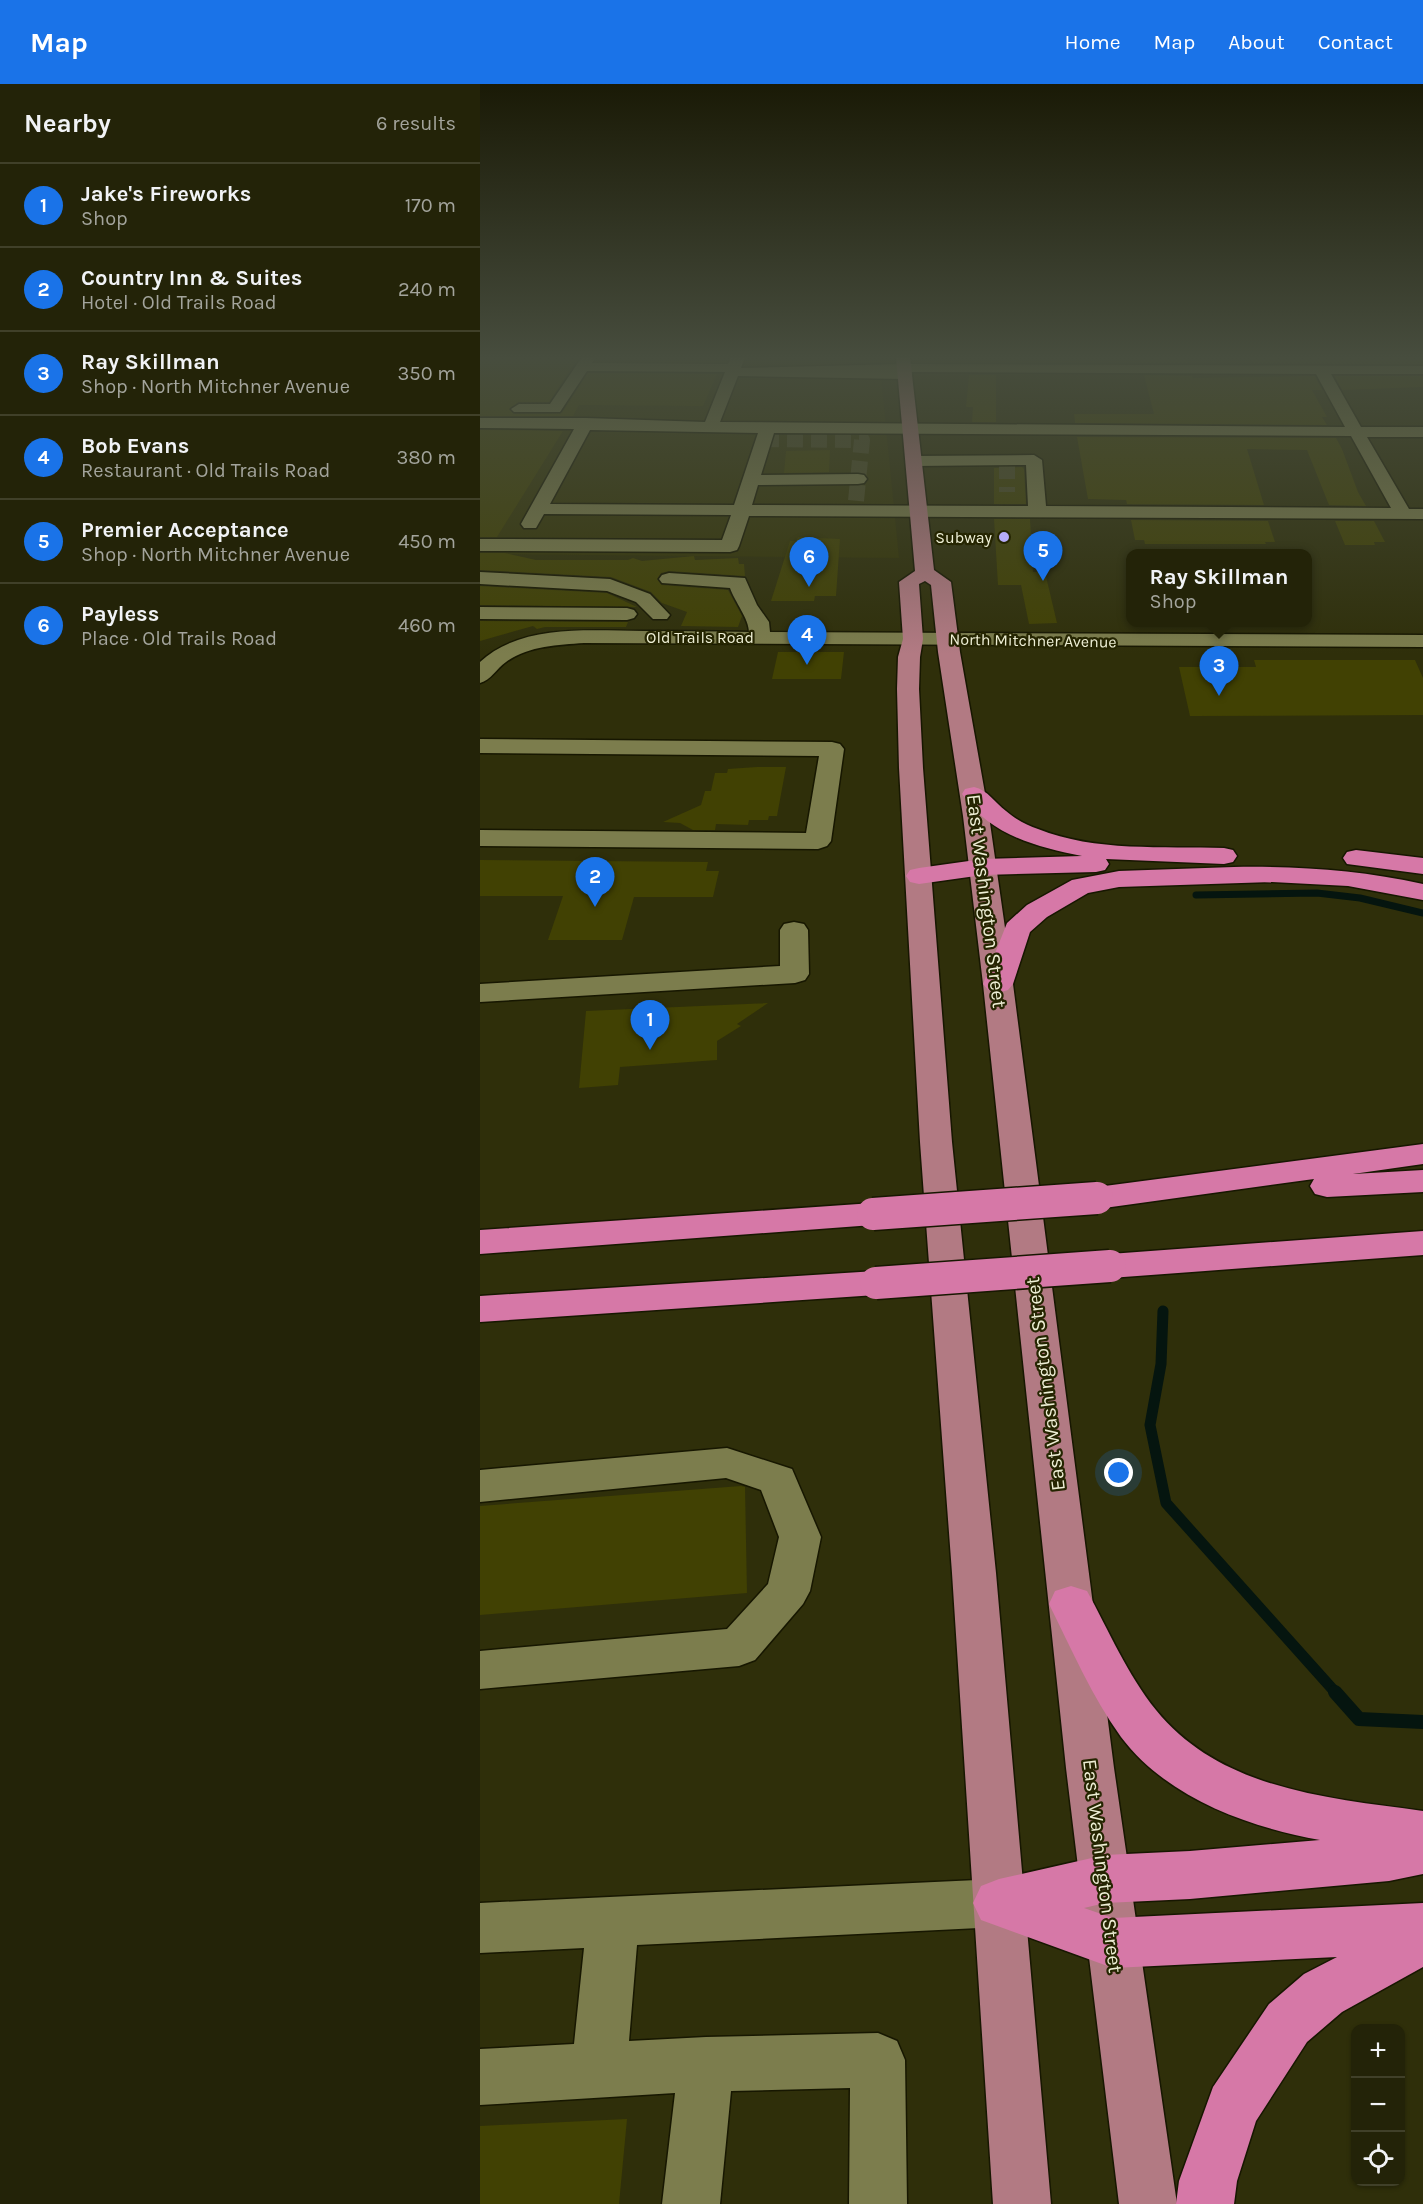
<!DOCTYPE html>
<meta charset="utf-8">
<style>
body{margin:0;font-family:Karla,sans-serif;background:#2b2b12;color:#f1f3f6}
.controls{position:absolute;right:18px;bottom:18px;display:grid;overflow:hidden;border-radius:12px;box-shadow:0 2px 4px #0004}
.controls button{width:54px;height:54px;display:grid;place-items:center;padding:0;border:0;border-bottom:2px solid #404029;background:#232308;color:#f1f3f6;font:30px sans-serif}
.you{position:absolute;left:639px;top:1389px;width:21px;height:21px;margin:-15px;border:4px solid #fff;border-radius:50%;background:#1a73e8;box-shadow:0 0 0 9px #1a73e833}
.badge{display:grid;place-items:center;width:39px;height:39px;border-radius:50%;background:#1a73e8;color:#fff;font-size:20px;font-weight:700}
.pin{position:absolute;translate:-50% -50px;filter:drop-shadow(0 2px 3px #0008)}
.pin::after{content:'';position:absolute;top:32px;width:21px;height:18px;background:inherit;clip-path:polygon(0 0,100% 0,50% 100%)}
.popup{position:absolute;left:646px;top:465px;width:186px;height:78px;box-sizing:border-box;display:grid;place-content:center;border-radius:12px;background:#232308;filter:drop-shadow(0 2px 4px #0005);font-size:20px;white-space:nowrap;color:#a3a49c}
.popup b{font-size:22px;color:#f1f3f6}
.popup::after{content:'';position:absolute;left:50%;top:100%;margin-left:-12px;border:12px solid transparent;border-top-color:#232308}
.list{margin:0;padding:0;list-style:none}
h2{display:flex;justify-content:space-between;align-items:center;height:78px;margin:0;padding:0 24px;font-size:26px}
h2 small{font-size:20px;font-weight:400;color:#a3a49c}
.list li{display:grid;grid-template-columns:39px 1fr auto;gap:18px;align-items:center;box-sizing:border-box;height:84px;padding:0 24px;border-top:2px solid #404029}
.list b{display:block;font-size:22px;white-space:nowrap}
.list p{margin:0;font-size:20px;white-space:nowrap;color:#a3a49c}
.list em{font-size:20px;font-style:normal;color:#a3a49c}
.icon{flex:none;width:33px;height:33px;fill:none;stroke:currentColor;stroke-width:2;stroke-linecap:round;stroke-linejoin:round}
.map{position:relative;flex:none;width:943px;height:2120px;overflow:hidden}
header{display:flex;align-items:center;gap:36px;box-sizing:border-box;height:84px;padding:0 30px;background:#1a73e8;color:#fff}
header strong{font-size:28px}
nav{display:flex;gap:33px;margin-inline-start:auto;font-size:21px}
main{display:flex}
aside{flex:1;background:#232308}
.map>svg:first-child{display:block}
.built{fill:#353507}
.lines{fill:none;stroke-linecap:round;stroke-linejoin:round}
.stream-far2{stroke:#05150f;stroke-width:7}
.stream-far1{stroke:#05150f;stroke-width:11}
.stream{stroke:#05150f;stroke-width:14}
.building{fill:#414103}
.minor-tunnel{stroke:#4c4c28;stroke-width:16;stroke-dasharray:16 8;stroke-linecap:butt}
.minor-casing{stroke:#171701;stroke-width:3}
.major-casing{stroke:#171701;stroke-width:3}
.highway-casing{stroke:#171701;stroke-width:3}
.minor{fill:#7c7d4d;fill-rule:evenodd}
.major{fill:#b27a83;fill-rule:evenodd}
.highway{fill:#d678a7;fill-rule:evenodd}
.highway-bridge-casing{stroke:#171701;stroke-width:35;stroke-linecap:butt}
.highway-bridge{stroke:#d678a7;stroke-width:32}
.poi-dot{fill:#b6acf8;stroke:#252501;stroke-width:2}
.labels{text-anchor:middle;stroke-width:4.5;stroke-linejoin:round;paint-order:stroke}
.far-poi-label{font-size:16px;fill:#eeefd5;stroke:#252501;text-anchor:end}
.far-street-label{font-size:16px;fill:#eeefd5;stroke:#252501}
.street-label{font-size:20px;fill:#eeefd5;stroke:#252501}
</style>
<header>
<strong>Map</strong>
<nav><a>Home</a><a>Map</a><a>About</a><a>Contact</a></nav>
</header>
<main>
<aside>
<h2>Nearby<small>6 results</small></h2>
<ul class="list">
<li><span class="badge">1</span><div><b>Jake's Fireworks</b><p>Shop</p></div><em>170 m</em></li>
<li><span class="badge">2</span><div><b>Country Inn &amp; Suites</b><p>Hotel · Old Trails Road</p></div><em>240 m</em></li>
<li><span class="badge">3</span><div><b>Ray Skillman</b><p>Shop · North Mitchner Avenue</p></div><em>350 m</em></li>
<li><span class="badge">4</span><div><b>Bob Evans</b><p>Restaurant · Old Trails Road</p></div><em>380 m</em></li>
<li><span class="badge">5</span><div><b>Premier Acceptance</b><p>Shop · North Mitchner Avenue</p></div><em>450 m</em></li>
<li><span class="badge">6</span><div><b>Payless</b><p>Place · Old Trails Road</p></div><em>460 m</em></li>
</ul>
</aside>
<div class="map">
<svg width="943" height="2120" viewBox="0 0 943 2120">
<rect width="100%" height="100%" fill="#2f2f0a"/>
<path class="built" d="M 0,273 L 399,273 L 419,474 L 0,470 Z"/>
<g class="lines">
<path class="stream-far2" d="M 716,811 L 837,809 L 880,814 L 943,829"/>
<path class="stream-far1" d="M 683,1227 L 681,1280 L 670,1341 L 686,1419 L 856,1609"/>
<path class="stream" d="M 855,1608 L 879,1635 L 943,1638"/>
</g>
<path class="building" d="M 0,273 L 98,273 L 69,318 L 38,318 L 29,325 L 34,330 L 82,329 L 108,289 L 237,290 L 223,322 L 99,321 L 93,332 L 0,332 Z
M 660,273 L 706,273 L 708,279 L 661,279 Z
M 771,273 L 943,273 L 943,280 L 773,279 Z
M 489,291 L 516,291 L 516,338 L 492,338 L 493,323 L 486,323 Z
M 664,291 L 712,292 L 713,294 L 835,292 L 842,306 L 832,306 L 847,333 L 842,333 L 847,341 L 595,339 L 594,330 L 674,330 Z
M 855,292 L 943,292 L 943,303 L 862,306 Z
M 0,346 L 83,347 L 17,453 L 0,453 Z
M 597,353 L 856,354 L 862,365 L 878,408 L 886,422 L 849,421 L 827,366 L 767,365 L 784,421 L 647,420 L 646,416 L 608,415 Z
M 350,366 L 349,388 L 304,389 L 306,367 Z
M 542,383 L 544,385 L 546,420 L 514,420 L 514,384 Z
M 514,435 L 550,435 L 553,488 L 565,488 L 577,539 L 549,540 L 541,501 L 518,501 Z
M 651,436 L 788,437 L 795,458 L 785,458 L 786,460 L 665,460 L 664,456 L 655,456 Z
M 855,437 L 894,437 L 905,458 L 894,458 L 895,461 L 865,461 Z
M 318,453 L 360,455 L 356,512 L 335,512 L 334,517 L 291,517 L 310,457 L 316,457 Z
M 0,469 L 25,469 L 56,476 L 148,476 L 153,474 L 162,477 L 214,472 L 215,476 L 258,474 L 259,480 L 264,480 L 265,492 L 189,487 L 181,489 L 177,495 L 182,501 L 248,506 L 262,532 L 258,543 L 201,542 L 207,528 L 182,519 L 171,508 L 131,493 L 0,486 Z
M 0,502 L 127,509 L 157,523 L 0,521 Z
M 0,537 L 147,538 L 148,538 L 146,543 L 65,543 L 57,545 L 53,542 L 0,557 Z
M 298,568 L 364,568 L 361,595 L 292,595 Z
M 774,576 L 935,576 L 943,594 L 943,631 L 710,632 L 699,583 L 776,583 Z
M 277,683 L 306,683 L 297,732 L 289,732 L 288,736 L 269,736 L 268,741 L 236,740 L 235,746 L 213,746 L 200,739 L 183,738 L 221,721 L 225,707 L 231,707 L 235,689 L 247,689 L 248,685 Z
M 0,776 L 228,778 L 226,787 L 239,787 L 233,813 L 154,813 L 142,856 L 68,856 L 83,812 L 0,812 Z
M 288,919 L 257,940 L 261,942 L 237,957 L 237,976 L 140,983 L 138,1001 L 99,1004 L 106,927 Z
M 261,1402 L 265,1403 L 267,1509 L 0,1531 L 0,1422 Z
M 147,2035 L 139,2120 L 0,2120 L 0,2042 Z"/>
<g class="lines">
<path class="minor-tunnel" d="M 283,355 L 382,356 L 375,427
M 527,379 L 527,408"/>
<defs>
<path id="minor" d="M 102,273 L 116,273 L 112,279 L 248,280 L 251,273 L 265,273 L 261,284 L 424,280 L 943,282 L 943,290 L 851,290 L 881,343 L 943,343 L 943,353 L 887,353 L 929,425 L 943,425 L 943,435 L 269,432 L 259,462 L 257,466 L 250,468 L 0,467 L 0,455 L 242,456 L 251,431 L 64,430 L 56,444 L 44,444 L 41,440 L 94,345 L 0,344 L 0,334 L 106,334 L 225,338 L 245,288 L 107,287 L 80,328 L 34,328 L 31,325 L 39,320 L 70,320 ZM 431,288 L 836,290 L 865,343 L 240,338 L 258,292 L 425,295 L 430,294 L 432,291 ZM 110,346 L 278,349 L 254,421 L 70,420 ZM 294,349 L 871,352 L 911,424 L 566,422 L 562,376 L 554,371 L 434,372 L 426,377 L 434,382 L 546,381 L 548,422 L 272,421 L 278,401 L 378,400 L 384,399 L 387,395 L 384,391 L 378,390 L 281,391 Z
M 0,488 L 130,495 L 170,510 L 190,531 L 187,535 L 173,535 L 156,518 L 127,507 L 0,500 Z
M 189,489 L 265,494 L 277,521 L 289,538 L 290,548 L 943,551 L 943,563 L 104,559 C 77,561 48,562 26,578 C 16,585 11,596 0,599 L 0,578 C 42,539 111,547 163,547 C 199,547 234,547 269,548 C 269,535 255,518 250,504 L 182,499 L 179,495 L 182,491 Z
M 0,523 L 147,524 L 154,526 L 157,530 L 154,534 L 147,536 L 0,535 Z
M 0,655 L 352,658 L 360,660 L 364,665 L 351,757 L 347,762 L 338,765 L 0,762 L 0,746 L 326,749 L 339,672 L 0,669 Z
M 314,838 L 324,840 L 328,846 L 329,890 L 325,896 L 315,899 L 0,918 L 0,900 L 300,882 L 300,846 L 304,840 Z
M 247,1364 L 312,1385 L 341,1453 L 330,1507 L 323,1520 L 275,1576 L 259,1582 L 0,1605 L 0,1567 L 247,1545 L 288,1500 L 299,1453 L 281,1406 L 246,1394 L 0,1418 L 0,1386 Z
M 519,1795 L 537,1802 L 545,1819 L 537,1836 L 519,1843 L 157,1861 L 149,1957 L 226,1953 L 398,1949 L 417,1957 L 425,1976 L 427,2120 L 369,2120 L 370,2004 L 251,2007 L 240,2120 L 182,2120 L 195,2009 L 0,2021 L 0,1965 L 94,1960 L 104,1864 L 0,1869 L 0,1819 Z"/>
<path id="major" d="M 416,273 L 430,273 L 454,486 L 471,498 L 480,568 L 509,732 L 533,900 L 634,1684 L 697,2120 L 639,2120 L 586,1684 L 503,900 L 483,732 L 458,568 L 451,501 L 445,497 L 439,500 L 443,555 L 440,573 L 439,605 L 443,684 L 472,1058 L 516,1489 L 571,2120 L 513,2120 L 472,1489 L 440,1058 L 419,684 L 417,605 L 418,573 L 423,555 L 419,498 L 435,487 Z"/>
<path id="highway" d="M 494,703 C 508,706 515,719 526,727 C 535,735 547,741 558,745 C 615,768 683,762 744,764 L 753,766 L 757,772 L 753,778 L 744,780 L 626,775 L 629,780 L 625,786 L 616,788 L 503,791 L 439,800 L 430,798 L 426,792 L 430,786 L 439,784 L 503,775 L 602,772 C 556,763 510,751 482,710 L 485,705 Z
M 876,766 L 943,774 L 943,790 L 867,780 L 863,774 L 867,768 Z
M 754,783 C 818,782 880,786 943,800 L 943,816 L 868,802 L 792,798 L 639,803 L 608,809 L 567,833 L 550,848 L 533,900 L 528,906 L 518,909 L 508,906 L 503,900 L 527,839 L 547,821 L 592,796 L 639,787 Z
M 943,1060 L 943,1080 L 873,1090 L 943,1086 L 943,1108 L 847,1113 L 835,1110 L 830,1102 L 834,1095 L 617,1125 L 605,1122 L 600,1114 L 605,1106 L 617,1103 Z
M 393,1119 L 405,1122 L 410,1130 L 405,1138 L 393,1141 L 0,1170 L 0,1146 Z
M 943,1147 L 943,1171 L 630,1194 L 617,1191 L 612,1182 L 617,1173 L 630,1170 Z
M 396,1187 L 409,1190 L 414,1199 L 409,1208 L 396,1211 L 0,1238 L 0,1212 Z
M 591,1502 L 607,1507 C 629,1547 647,1590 676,1626 C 741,1706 848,1714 943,1727 L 943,1790 L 909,1797 L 710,1815 L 625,1819 L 604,1824 L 633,1834 L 943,1819 L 943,1883 L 862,1928 L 827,1958 L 776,2037 L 757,2097 L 754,2120 L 696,2120 L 699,2097 L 733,2003 L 789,1920 L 824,1890 L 857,1873 L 633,1884 L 501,1836 L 493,1819 L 501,1802 L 519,1795 L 625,1771 L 710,1767 L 840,1756 C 768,1743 687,1714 641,1653 C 612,1613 591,1564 569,1520 L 575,1507 Z"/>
</defs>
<use href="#minor" class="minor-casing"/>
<use href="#major" class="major-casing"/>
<use href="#highway" class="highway-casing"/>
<use href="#minor" class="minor"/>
<use href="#major" class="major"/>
<use href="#highway" class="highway"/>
<defs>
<path id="highway-bridge" d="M 393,1130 L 617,1114
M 396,1199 L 630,1182"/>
</defs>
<use href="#highway-bridge" class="highway-bridge-casing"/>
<use href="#highway-bridge" class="highway-bridge"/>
</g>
<linearGradient id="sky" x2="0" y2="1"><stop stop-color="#1a1a06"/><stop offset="0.48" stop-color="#474d3e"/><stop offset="1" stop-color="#474d3e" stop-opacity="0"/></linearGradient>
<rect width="943" height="570" fill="url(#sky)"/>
<circle class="poi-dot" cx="524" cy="453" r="6"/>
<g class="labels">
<g class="far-poi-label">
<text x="512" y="459">Subway</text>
</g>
<g class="far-street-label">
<text x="220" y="559">Old Trails Road</text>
<text transform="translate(553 556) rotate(1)" y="6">North Mitchner Avenue</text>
</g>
<g class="street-label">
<text transform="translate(507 817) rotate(83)" y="7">East Washington Street</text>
<text transform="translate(565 1300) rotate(-97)" y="7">East Washington Street</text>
<text transform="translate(623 1782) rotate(83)" y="7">East Washington Street</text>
</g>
</g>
</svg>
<div class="controls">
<button>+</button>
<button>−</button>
<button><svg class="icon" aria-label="locate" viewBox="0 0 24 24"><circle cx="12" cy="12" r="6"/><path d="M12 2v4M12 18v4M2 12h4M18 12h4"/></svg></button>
</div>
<div class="you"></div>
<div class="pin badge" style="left:170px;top:966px">1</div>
<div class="pin badge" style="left:115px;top:823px">2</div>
<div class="pin badge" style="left:739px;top:612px">3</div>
<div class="popup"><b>Ray Skillman</b>Shop</div>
<div class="pin badge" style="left:327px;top:581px">4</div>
<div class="pin badge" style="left:563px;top:497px">5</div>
<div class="pin badge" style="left:329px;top:503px">6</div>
</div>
</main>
